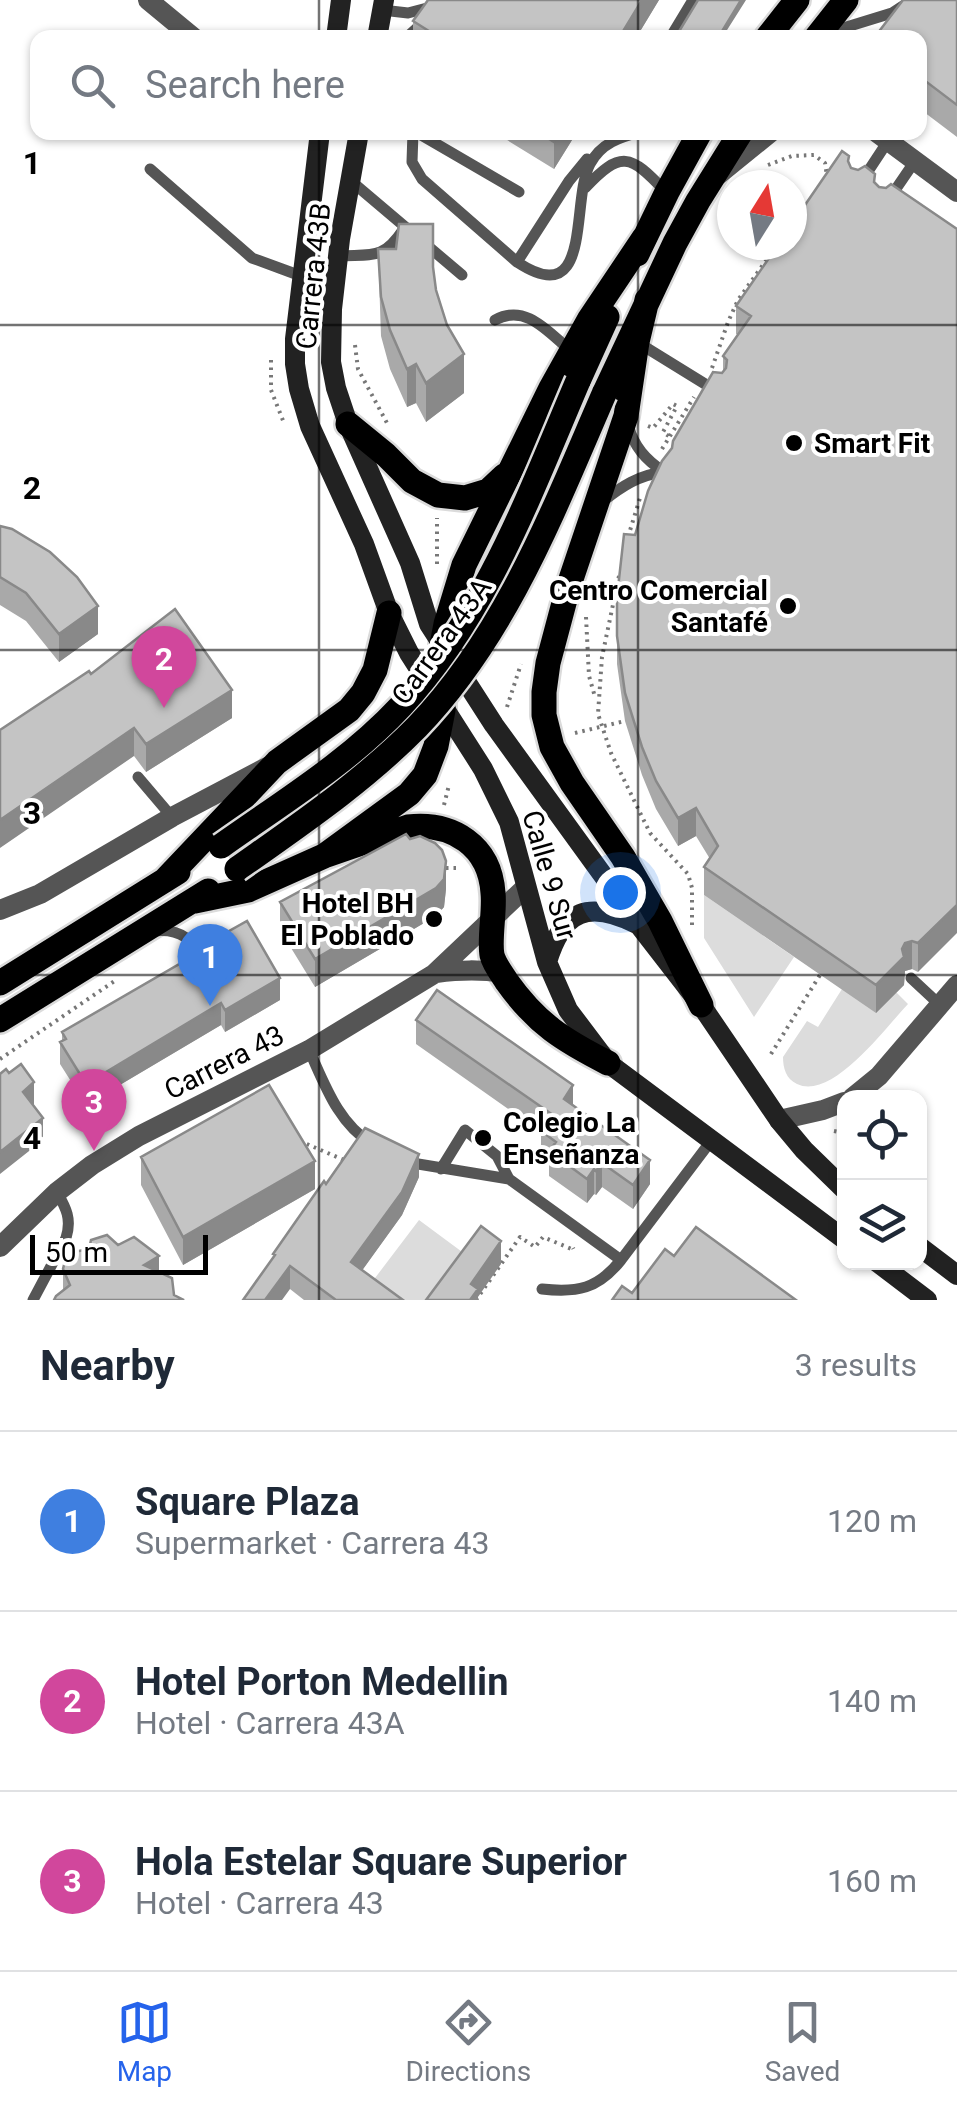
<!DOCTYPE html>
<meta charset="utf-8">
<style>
body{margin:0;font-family:Roboto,sans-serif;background:#f2f2f3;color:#1f2937}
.controls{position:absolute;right:30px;bottom:30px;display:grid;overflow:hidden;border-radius:20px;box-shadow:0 2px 8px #0004}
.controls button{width:90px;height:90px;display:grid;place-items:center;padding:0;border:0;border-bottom:2px solid #e0e1e3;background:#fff;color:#1f2937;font:50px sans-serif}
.compass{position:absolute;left:717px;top:170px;width:90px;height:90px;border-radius:50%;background:#fff;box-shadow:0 2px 8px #0004;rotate:11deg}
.scale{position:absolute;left:30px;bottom:25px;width:178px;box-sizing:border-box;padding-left:10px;border:5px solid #000;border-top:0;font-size:28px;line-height:35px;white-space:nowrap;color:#000;-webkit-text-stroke:8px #fff;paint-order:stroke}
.you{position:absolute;left:620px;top:892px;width:35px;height:35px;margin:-25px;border:8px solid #fff;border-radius:50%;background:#1a73e8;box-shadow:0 0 0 15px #1a73e833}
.badge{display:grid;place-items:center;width:65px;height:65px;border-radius:50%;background:#2563eb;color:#fff;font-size:32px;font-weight:700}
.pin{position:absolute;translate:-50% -82px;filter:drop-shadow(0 2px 5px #0008)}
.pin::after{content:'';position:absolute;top:52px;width:35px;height:30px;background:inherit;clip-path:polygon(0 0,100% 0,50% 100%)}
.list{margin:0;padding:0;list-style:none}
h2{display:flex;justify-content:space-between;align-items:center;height:130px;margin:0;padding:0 40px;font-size:42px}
h2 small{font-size:32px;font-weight:400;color:#747a83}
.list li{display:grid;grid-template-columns:65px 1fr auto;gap:30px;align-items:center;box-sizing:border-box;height:180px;padding:0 40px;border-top:2px solid #e0e1e3}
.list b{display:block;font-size:38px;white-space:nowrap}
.list p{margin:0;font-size:32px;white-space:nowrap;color:#747a83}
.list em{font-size:32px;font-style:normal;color:#747a83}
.icon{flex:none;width:55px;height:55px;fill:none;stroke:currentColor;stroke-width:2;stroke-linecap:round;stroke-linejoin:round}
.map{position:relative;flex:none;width:957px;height:1300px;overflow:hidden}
.search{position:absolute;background:#fff;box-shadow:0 2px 8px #0004;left:30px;right:30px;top:30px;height:110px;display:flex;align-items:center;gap:25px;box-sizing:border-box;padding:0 35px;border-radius:20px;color:#747a83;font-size:38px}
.sheet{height:670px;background:#fff}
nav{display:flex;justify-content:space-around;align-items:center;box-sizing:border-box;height:140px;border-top:2px solid #e0e1e3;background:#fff;font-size:28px;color:#747a83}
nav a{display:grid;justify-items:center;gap:5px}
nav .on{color:#2563eb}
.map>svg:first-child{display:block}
.green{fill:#dcdcdc}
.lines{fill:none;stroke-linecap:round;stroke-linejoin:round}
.primary-casing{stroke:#dbdbdb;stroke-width:30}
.path{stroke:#777;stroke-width:4;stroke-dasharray:2.5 5;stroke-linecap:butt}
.service{stroke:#555;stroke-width:11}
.minor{stroke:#555;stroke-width:20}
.secondary{stroke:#222;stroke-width:20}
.primary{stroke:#000;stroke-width:25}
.primary-bridge-casing{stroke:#dbdbdb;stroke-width:30;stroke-linecap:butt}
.primary-bridge{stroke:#000;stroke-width:25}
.wall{fill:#a9a9a9}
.shaded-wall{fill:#898989}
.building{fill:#c4c4c4;stroke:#898989;stroke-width:2.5}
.grid{fill:none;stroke:#000;stroke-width:2.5;stroke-opacity:0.55}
.poi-dot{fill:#000;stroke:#fff;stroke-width:4}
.labels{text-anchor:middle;stroke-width:8;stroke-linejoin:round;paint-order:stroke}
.street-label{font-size:28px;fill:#000;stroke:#fff}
.poi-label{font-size:28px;font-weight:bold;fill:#000;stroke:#fff;text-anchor:start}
.grid-label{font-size:32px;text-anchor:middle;font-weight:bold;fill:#000;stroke:#fff;stroke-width:8;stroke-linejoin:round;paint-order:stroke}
</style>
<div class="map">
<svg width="957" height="1300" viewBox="0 0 957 1300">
<rect width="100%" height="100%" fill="#fff"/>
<path class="green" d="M 704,895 L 794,957 L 754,1017 L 704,938 Z
M 842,989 L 896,992 L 908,1004 C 886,1027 832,1101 797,1084 C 786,1079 783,1068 783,1057 L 807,1021 L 818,1027 Z
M 419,1220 L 473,1260 L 443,1300 L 396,1300 L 372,1282 Z"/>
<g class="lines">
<defs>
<path id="primary" d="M 767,38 L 797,0
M 816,38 L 846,0
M 637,254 L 667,192 L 700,132
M 647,300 L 637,342 L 626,416 L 568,588 L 548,663 L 544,692 L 544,715 L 552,747 L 572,783 L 623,857 L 660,921 L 701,1005
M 578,381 L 607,317
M 604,394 L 675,243 L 698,201 L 741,132
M 348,424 L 386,455 L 412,481 L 438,495 L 465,498 L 488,491 L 504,476
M 324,856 L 409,794 L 425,775 L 436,746 L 443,710 L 442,645 L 446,624 L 464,565 L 551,388 L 589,320 L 644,238
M 165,880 L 277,762 L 349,710 L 363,693 L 375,670 L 389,613
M 195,901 L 248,890 L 324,856 L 408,827 C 453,822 490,846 493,893 C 495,911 489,939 492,955 C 494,964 502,974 507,982 C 537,1024 563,1040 608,1063
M 0,983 L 178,872
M 0,1020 L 208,891"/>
</defs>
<use href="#primary" class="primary-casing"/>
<path class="path" d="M 768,165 L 792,156 L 814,155 L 825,163 L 827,176
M 355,345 L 358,369 L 387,423
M 271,360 L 271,390 L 284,423
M 712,368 L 728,322 L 738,300 L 777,245
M 648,426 L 653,428 L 673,404 L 677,406 L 663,432 L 670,437
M 662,449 L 694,397
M 628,537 L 640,498
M 437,564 L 437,518
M 619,576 L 602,657 L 598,714 L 611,753 L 650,833 L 688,874 L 692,888 L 692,926
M 586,617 L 589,676 L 595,697
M 507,707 L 521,664
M 575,733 L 625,721
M 444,805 L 449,785
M 446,868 L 461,868
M 771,1054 L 820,975
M 0,1059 L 116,980
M 834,1131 L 844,1133
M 300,1141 L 346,1161
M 476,1300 L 520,1237 L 535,1247 L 543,1237 L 574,1250 L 573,1248"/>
<path class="service" d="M 382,10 L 408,13 L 431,7
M 827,33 L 892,13 L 912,0
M 406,38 L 417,28 L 435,0
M 670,38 L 693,0
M 413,132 L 412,162 L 422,179 L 517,262 C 594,313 570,201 590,164 C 601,143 620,137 641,132
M 416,132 L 519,192
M 150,169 L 252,258 L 301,276
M 863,179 L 888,141
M 351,181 L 462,275
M 585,188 C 621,150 630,154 665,191
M 889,199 L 915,161
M 339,256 C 372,254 383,260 403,230
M 517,262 L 569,181 L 587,159
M 495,320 C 526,303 548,332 571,351
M 637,342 L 718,392
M 628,425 C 634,447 646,460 664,472
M 602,502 C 622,486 639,475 664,472
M 138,777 L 172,817
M 154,931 C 180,928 195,940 205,963
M 911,978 L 940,1005
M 309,1050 C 325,1085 338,1123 372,1144
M 406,1162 L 509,1179 L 621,1260 L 711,1141
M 441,1169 L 465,1130 L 497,1156 L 509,1179
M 542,1289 C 577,1293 598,1289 621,1260
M 33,1300 L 66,1238 C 72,1219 66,1208 57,1192"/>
<path class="minor" d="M 148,0 L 194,38
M 876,132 L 957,192
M 718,175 L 771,132
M 0,910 L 40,894 L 172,817 L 267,767
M 436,973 C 460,970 479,969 502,973
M 852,1098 L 879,1076 L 957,985
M 779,1120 L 823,1110 L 844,1102
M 0,1247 L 57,1192 L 92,1165 L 139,1136 L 309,1050 L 434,974 L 526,887"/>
<path class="secondary" d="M 336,38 L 341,0
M 377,38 L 384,0
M 320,132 L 295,339 L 295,364 L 299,389 L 310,426 L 364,544 L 389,613 L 409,653 L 483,769 L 509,822 L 547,962 L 568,1010 L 608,1063 L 844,1239
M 359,132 L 340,239 L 332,309 L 331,362 L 336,388 L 348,424 L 410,563 L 429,624 L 494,725 L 639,925 L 701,1005 L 779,1120 L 804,1150 L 844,1189
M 547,962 C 563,909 589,900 637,924
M 920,1247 L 957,1275
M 877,1262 L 927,1300"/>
<use href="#primary" class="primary"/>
<defs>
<path id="primary-bridge" d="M 221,846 C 283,802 349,762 401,706 C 486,615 530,493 578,381
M 237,869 C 299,825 363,782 417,727 C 507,633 553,511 604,394"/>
</defs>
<use href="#primary-bridge" class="primary-bridge-casing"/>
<use href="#primary-bridge" class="primary-bridge"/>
</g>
<path class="wall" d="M 428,0 L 659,0 L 636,38 L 413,38 L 413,21 Z
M 957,0 L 957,137 L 920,109 L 920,38 Z
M 494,132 L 577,132 L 554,169 Z
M 849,164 L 851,168 L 875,183 L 879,187 L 957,229 L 918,972 L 912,969 L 905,971 L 904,985 L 876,1013 L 704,895 L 704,867 L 710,859 L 696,836 L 678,846 L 656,809 L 642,775 L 625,721 L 617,664 L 617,625 L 635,535 L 672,448 L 723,371 L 723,356 L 738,335 L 736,334 L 736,306 Z
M 378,249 L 433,270 L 436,290 L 464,393 L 426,422 L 416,403 L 407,407 L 390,369 L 381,336 Z
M 0,526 L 98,634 L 59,662 L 26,621 L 0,605 Z
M 91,674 L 232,718 L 146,772 L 134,756 Z
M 446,889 L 444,907 L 436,916 L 315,987 L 280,930 L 280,902 Z
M 215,939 L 280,1000 L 225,1032 L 221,1025 L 86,1105 L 60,1064 L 60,1042 L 62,1041 L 62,1032 L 191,957 L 191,953 L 212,952 L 215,948 Z
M 416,1020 L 573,1105 L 650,1184 L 633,1209 L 602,1187 L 596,1195 L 594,1194 L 587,1203 L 549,1176 L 549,1160 L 541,1155 L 541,1132 L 416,1044 Z
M 141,1157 L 315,1189 L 183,1265 L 141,1185 Z
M 419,1177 L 402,1215 L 362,1270 L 403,1300 L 304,1300 L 290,1289 L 273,1259 L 273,1254 L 326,1184 Z
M 118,1245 L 159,1272 L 174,1295 L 63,1291 L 63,1269 Z"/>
<path class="shaded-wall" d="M 642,0 L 659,0 L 636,38 L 619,38 Z
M 741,0 L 746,0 L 722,38 L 718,38 Z
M 560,132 L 577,132 L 554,169 L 554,142 Z
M 464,354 L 464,393 L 426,422 L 426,383 Z
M 416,364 L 416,403 L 407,407 L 407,369 Z
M 98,606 L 98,634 L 59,662 L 59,634 Z
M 232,690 L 232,718 L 146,772 L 146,744 Z
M 134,728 L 134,756 L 0,848 L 0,820 Z
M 696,808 L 696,836 L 678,846 L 678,818 Z
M 446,861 L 446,889 L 444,907 L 436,916 L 315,987 L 315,959 Z
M 957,905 L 957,933 L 918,972 L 918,943 Z
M 912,941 L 912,969 L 905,971 L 904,985 L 876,1013 L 876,985 L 905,943 Z
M 280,978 L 280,1000 L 225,1032 L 225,1010 Z
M 221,1003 L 221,1025 L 86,1105 L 86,1084 Z
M 34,1082 L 34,1104 L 23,1114 L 23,1092 Z
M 573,1085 L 573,1110 L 564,1099 Z
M 43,1118 L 43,1140 L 0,1174 L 0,1152 Z
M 419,1154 L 419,1177 L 402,1215 L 351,1286 L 351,1262 Z
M 650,1160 L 650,1184 L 633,1209 L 633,1185 Z
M 315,1161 L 315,1189 L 183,1265 L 183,1237 Z
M 602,1163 L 602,1187 L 596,1195 L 596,1171 Z
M 594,1169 L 594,1194 L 587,1203 L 587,1179 Z
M 501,1241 L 501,1264 L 478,1297 L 478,1300 L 470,1300 L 471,1284 Z
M 159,1256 L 159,1279 L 144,1265 Z
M 290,1266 L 290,1289 L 282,1300 L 265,1300 Z"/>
<path class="building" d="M 428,0 L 642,0 L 619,38 L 440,38 L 413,21 Z
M 698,0 L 741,0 L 718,38 L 675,38 Z
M 903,0 L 957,0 L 957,105 L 920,77 L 920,38 L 874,38 Z
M 538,132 L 560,132 L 554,142 Z
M 842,151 L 849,156 L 848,161 L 851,168 L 858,170 L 865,166 L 875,174 L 874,182 L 879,187 L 886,188 L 891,184 L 957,229 L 957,905 L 918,943 L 912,941 L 905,943 L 902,949 L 904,957 L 876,985 L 704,867 L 718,846 L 696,808 L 678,818 L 656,781 L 642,747 L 625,693 L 617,636 L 617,597 L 624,534 L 635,535 L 648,491 L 662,461 L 672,448 L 673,441 L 713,372 L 722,373 L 726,368 L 727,360 L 723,356 L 751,316 L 736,306 L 778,245 L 792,245 L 792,224 Z
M 399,224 L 433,224 L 433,267 L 436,290 L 447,325 L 464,354 L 426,383 L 416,364 L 407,369 L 390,330 L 381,297 L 378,249 L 396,249 Z
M 0,526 L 12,529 L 50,552 L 77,577 L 98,606 L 59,634 L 26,593 L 0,577 Z
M 175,609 L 232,690 L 146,744 L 134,728 L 0,820 L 0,730 L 89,671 L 91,674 Z
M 406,834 L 410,839 L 420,836 L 435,843 L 442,850 L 446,861 L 444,879 L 436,888 L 315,959 L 280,902 Z
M 247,921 L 280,978 L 225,1010 L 221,1003 L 86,1084 L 60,1042 L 66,1039 L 62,1032 L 193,956 L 191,953 L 199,948 L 205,953 L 212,952 L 216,946 L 215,939 Z
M 437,990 L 573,1085 L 564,1099 L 650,1160 L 633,1185 L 602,1163 L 596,1171 L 594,1169 L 587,1179 L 549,1151 L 556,1142 L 541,1131 L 553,1115 L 416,1020 Z
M 21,1064 L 34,1082 L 23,1092 L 43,1118 L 0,1152 L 0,1074 L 6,1069 L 9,1073 Z
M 269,1085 L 315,1161 L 183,1237 L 141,1157 Z
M 365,1128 L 419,1154 L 402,1192 L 351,1262 L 403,1300 L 336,1300 L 290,1266 L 265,1300 L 243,1300 L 275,1255 L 273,1254 L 324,1181 L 326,1184 Z
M 481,1226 L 501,1241 L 471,1284 L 478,1289 L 470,1300 L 426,1300 Z
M 696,1227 L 796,1300 L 612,1300 L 622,1286 L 632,1293 L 665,1249 L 674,1256 Z
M 107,1235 L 118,1245 L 134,1237 L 159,1256 L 144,1265 L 172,1278 L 174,1295 L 184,1300 L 54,1300 L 56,1296 L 70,1285 L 63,1269 L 66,1257 L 74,1252 L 89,1249 L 91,1240 Z"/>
<path class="grid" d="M 319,0 L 319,38M 638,0 L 638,38M 319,132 L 319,1300M 638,132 L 638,1300M 0,325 L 957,325M 0,650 L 957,650M 0,975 L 957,975"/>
<g class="poi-dot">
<circle cx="794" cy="443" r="10"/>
<circle cx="788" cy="606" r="10"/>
<circle cx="434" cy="919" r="10"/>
<circle cx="483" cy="1138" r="10"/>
</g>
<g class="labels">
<g class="street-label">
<text transform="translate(313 276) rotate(-84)" y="10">Carrera 43B</text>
<text transform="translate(441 641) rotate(-54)" y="10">Carrera 43A</text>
<text transform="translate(550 875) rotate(74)" y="10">Calle 9 Sur</text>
<text transform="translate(224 1062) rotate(-27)" y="10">Carrera 43</text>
</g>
<g class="poi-label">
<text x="814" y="453">Smart Fit</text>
<text x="768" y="600" text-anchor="end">Centro Comercial<tspan x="768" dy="32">Santafé</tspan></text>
<text x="414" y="913" text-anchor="end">Hotel BH<tspan x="414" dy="32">El Poblado</tspan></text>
<text x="503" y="1132">Colegio La<tspan x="503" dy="32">Enseñanza</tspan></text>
</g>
</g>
<g class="grid-label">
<text x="32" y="174">1</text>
<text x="32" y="499">2</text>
<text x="32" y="824">3</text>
<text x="32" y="1149">4</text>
</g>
</svg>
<div class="controls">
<button><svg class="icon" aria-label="locate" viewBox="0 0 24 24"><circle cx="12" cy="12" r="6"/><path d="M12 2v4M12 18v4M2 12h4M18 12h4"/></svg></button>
<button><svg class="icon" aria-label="layers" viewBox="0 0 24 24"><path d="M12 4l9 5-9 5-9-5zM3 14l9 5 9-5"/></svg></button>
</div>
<svg class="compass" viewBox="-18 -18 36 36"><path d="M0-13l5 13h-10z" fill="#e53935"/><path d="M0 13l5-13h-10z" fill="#747a83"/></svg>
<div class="scale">50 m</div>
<div class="you"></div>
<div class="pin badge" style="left:210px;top:1006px;background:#3f7fe0">1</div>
<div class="pin badge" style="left:164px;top:708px;background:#d1479c">2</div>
<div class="pin badge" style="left:94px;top:1151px;background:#d1479c">3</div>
<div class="search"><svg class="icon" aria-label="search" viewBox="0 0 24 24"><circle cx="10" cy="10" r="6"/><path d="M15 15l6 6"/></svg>Search here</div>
</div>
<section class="sheet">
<h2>Nearby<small>3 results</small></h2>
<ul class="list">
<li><span class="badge" style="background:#3f7fe0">1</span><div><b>Square Plaza</b><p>Supermarket · Carrera 43</p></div><em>120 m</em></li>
<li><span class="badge" style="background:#d1479c">2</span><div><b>Hotel Porton Medellin</b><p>Hotel · Carrera 43A</p></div><em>140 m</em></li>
<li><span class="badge" style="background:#d1479c">3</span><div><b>Hola Estelar Square Superior</b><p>Hotel · Carrera 43</p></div><em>160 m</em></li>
</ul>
</section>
<nav>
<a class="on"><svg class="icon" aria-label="map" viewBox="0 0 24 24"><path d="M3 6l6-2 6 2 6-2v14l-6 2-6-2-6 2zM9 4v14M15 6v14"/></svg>Map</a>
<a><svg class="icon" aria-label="directions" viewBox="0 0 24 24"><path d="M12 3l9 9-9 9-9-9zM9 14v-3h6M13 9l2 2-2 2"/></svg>Directions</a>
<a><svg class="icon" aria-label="saved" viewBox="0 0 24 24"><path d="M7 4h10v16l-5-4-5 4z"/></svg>Saved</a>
</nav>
